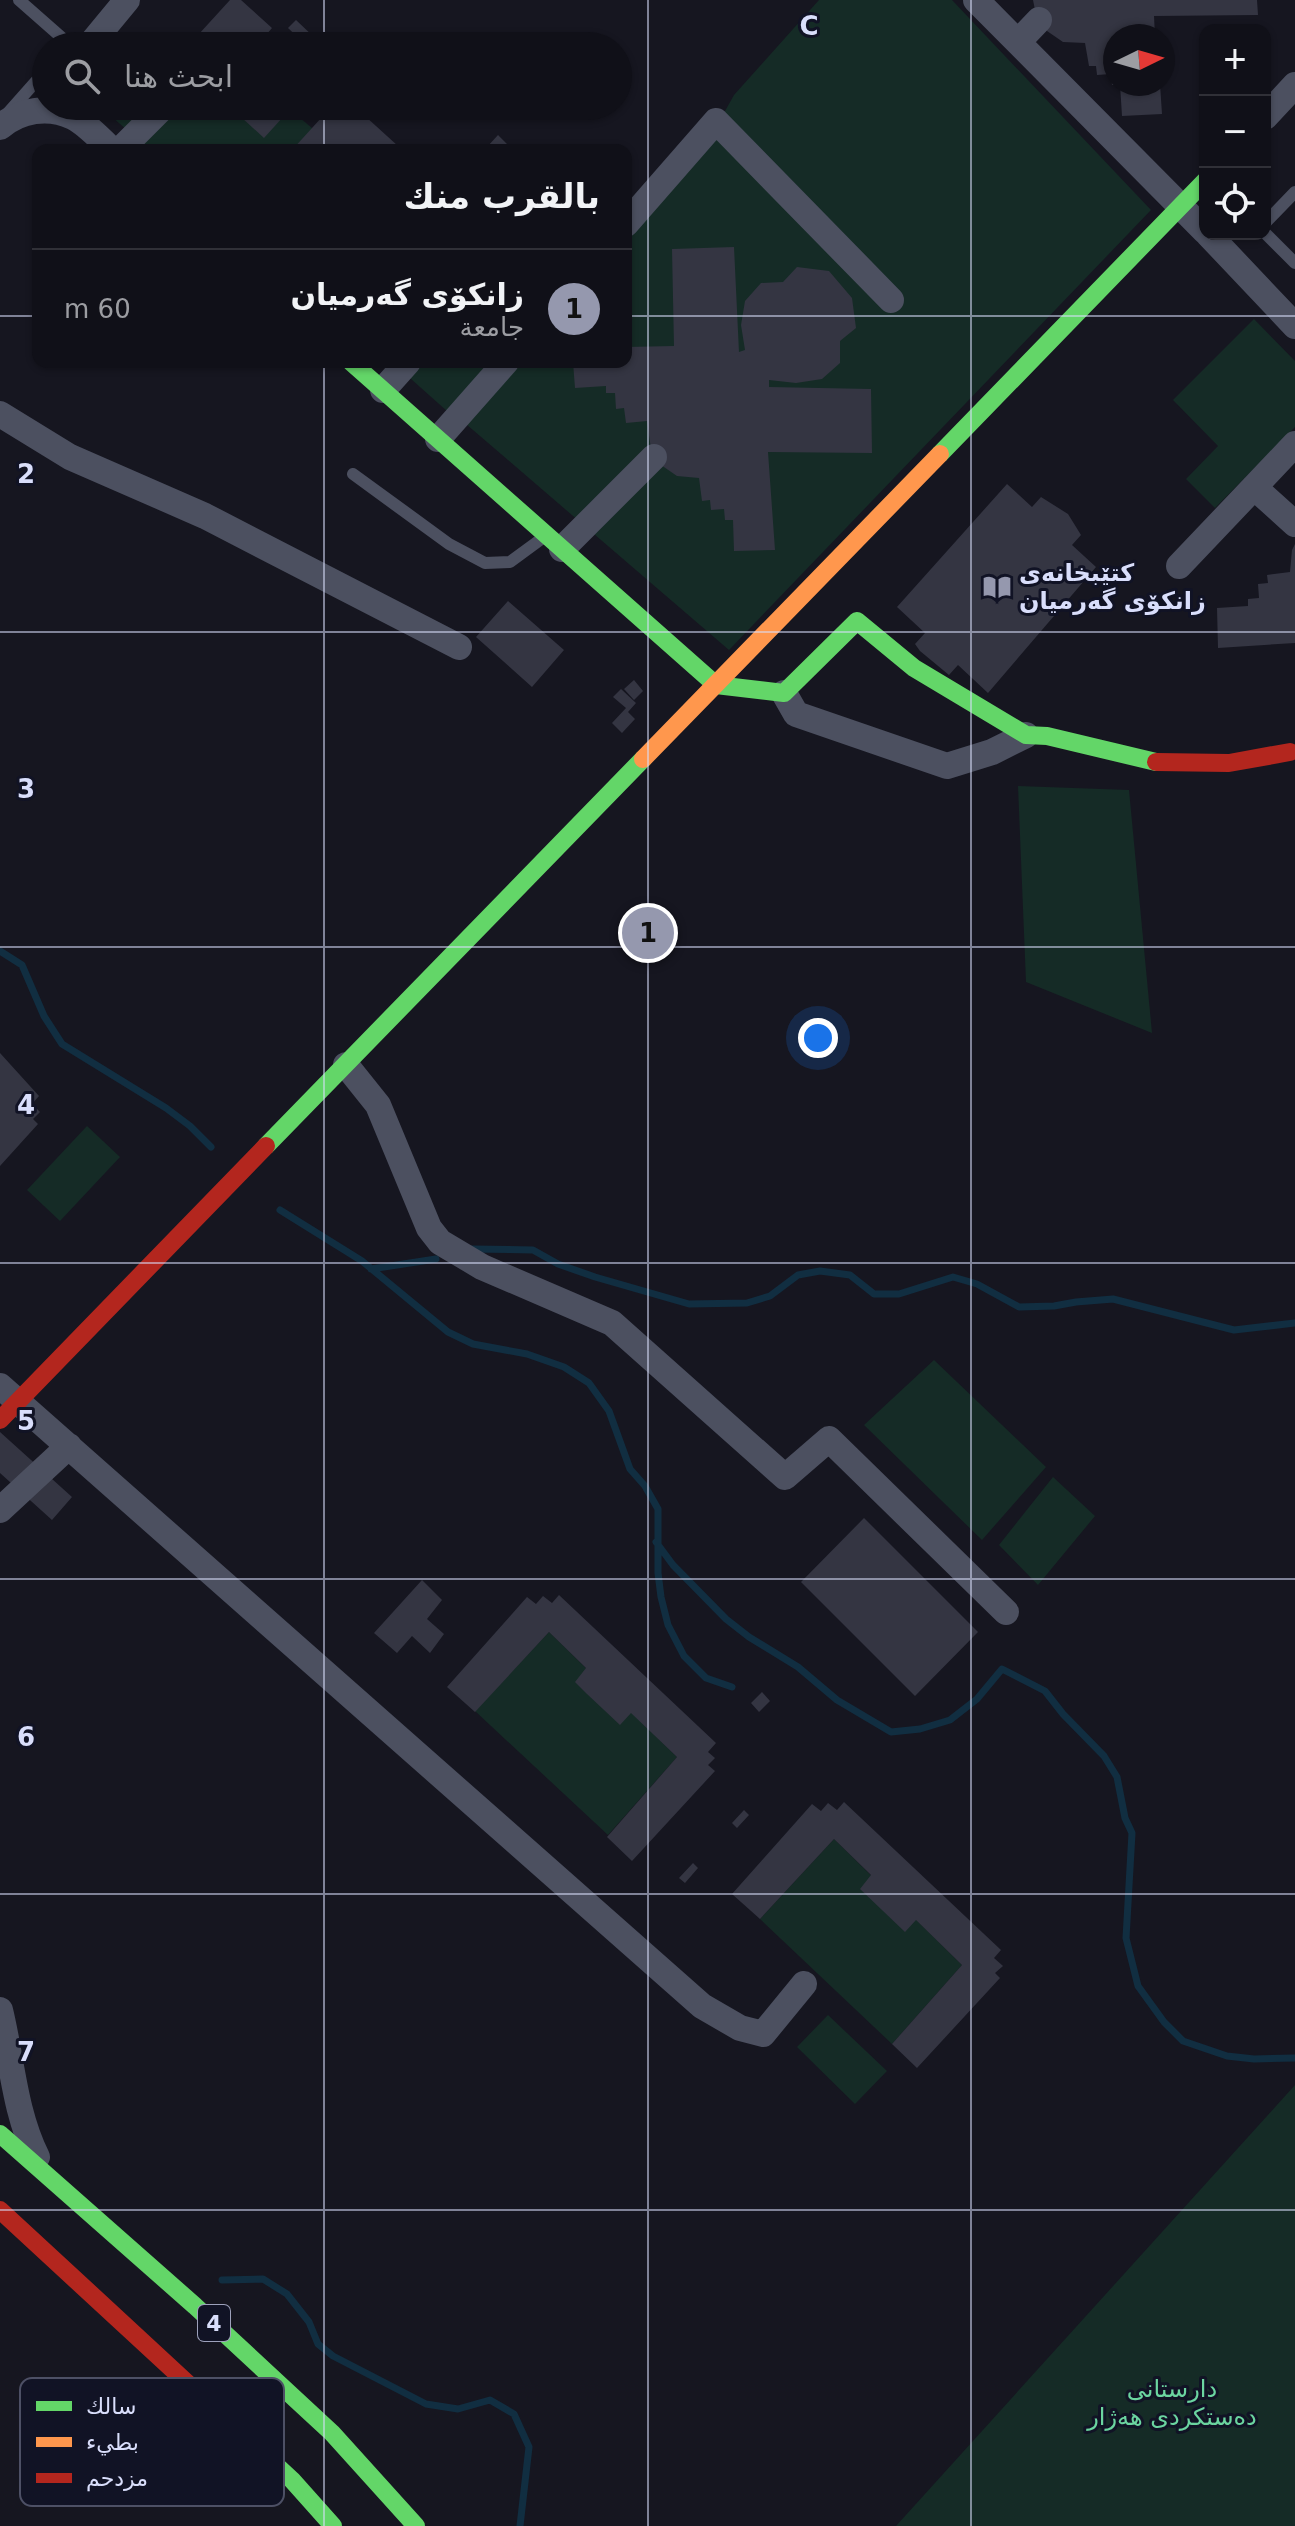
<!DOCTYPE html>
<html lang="ar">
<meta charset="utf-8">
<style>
body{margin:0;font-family:"DejaVu Sans",Cairo,sans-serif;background:#191921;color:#f1f3f6;direction:rtl}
.controls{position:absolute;right:24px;top:24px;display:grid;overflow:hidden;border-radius:16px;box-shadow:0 2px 6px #0004}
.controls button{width:72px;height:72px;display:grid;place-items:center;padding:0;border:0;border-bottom:2px solid #303037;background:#101018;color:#f1f3f6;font:40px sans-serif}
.compass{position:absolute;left:1103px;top:24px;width:72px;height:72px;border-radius:50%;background:#101018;box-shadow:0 2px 6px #0004;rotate:85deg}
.you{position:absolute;left:818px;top:1038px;width:28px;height:28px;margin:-20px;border:6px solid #fff;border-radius:50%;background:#1a73e8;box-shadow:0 0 0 12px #1a73e833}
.badge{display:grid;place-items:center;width:52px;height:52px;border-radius:50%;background:#9598ae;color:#111;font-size:26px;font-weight:700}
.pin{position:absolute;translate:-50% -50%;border:4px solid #fff;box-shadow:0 2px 8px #0006}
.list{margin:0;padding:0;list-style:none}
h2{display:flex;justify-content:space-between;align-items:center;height:104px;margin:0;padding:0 32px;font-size:34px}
h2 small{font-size:26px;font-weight:400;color:#9c9da2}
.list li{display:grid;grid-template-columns:52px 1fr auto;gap:24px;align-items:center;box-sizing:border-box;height:120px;padding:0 32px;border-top:2px solid #303037}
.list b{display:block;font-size:30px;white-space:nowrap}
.list p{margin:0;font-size:26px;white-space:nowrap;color:#9c9da2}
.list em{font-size:26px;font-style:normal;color:#9c9da2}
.icon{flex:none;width:44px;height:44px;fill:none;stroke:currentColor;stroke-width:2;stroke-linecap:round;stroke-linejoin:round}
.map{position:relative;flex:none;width:1295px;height:2526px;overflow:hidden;direction:ltr}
.search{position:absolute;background:#101018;box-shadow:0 2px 6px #0004;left:32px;top:32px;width:600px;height:88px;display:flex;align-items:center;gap:20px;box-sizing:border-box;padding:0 28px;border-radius:44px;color:#9c9da2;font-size:30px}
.panel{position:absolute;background:#101018;box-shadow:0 2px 6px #0004;left:32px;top:144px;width:600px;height:224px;border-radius:16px;direction:rtl}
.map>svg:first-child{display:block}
.green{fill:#152b26}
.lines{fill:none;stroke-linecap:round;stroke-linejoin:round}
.stream{stroke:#112e41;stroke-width:7}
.building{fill:#343542}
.lane{stroke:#4c5060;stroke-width:12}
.street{stroke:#4c5060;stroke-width:26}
.fast{stroke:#63d668;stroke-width:18}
.slow{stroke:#ff974d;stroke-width:18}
.jam{stroke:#b3261e;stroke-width:18}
.grid{fill:none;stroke:#d9defb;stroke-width:2;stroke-opacity:0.55}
.labels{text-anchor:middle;stroke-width:6;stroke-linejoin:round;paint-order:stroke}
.shield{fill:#111325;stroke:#9da1bb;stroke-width:2}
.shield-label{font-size:22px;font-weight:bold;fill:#d9defb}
.poi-label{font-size:24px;font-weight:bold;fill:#d9defb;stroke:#111325;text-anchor:start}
.park-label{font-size:24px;fill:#6bd5a0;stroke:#111325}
.key{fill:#111325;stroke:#4d5065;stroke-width:2}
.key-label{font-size:22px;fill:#d9defb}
.grid-label{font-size:26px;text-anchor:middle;font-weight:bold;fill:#d9defb;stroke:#111325;stroke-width:6;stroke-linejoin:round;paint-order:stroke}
</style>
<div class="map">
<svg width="1295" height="2526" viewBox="0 0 1295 2526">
<rect width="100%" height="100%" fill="#161620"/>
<path class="green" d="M 819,0 L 952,0 L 1151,210 L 729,650 L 466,424 L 519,362 L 626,362 L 626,238 L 706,145 L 734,95 Z
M 108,106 L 286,106 L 338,150 L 150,150 L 104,110 Z
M 1254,319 L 1295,361 L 1295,427 L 1215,508 L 1186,479 L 1218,446 L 1173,400 Z
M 392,362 L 492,362 L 448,412 Z
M 1018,786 L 1129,790 L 1152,1033 L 1026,982 Z
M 87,1126 L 120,1157 L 60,1221 L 27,1190 Z
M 934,1360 L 1046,1467 L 982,1540 L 864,1425 Z
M 1053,1477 L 1095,1516 L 1038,1585 L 999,1545 Z
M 549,1632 L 677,1757 L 608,1835 L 475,1711 Z
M 834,1839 L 962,1965 L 892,2044 L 760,1919 Z
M 828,2015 L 887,2071 L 855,2104 L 797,2047 Z
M 1295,2085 L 1295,2526 L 896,2526 Z"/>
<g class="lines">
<path class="stream" d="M 0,951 L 22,965 L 44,1016 L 62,1044 L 166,1108 L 190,1126 L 211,1147
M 280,1210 L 362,1261 L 448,1332 L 473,1344 L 527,1354 L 564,1367 L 589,1383 L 609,1411 L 630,1469 L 645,1486 L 658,1509 L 658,1573 L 661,1597 L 668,1625 L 684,1656 L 706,1678 L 732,1687
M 472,1249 L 533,1250 L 558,1264 L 595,1277 L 689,1304 L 747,1303 L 770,1296 L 798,1275 L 820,1271 L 850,1275 L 874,1294 L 899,1294 L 953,1277 L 977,1284 L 1019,1307 L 1054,1306 L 1076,1302 L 1113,1299 L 1234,1330 L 1295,1323
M 371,1269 L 436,1259
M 656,1542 L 673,1565 L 726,1619 L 749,1637 L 798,1667 L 837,1700 L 891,1732 L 920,1729 L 950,1720 L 977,1699 L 1002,1669 L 1045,1691 L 1063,1714 L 1104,1756 L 1117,1777 L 1125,1818 L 1132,1833 L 1126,1938 L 1138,1986 L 1164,2022 L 1183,2041 L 1227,2056 L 1254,2059 L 1295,2058
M 222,2280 L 263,2279 L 287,2294 L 309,2322 L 318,2344 L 333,2356 L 426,2404 L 458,2409 L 490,2400 L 514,2414 L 529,2447 L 520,2526"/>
</g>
<path class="building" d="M 230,0 L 241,0 L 272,28 L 261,41 L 266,46 L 188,46 Z
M 1033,0 L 1257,0 L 1258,15 L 1154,16 L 1155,36 L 1115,36 L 1115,85 L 1112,85 L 1111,74 L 1097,75 L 1096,66 L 1089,66 L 1085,43 L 1063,42 L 1047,31 L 1036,15 Z
M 296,20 L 315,38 L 307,46 L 288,28 Z
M 1120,84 L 1160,84 L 1162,114 L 1122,116 Z
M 229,106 L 293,106 L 264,138 Z
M 332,106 L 354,106 L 398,146 L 394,150 L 292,150 Z
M 498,135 L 513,150 L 489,150 L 487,147 Z
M 734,247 L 739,352 L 745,350 L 741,325 L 745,301 L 761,283 L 783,282 L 797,267 L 829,271 L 852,298 L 856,328 L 840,341 L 840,363 L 822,379 L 796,383 L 769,380 L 769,387 L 871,389 L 872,453 L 768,452 L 775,550 L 734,551 L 733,520 L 725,520 L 724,509 L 711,510 L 710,500 L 702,501 L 699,478 L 677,476 L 661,465 L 651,449 L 647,421 L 626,423 L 624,408 L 616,409 L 615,393 L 606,393 L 606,386 L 575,388 L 573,362 L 626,362 L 626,347 L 674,346 L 672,249 Z
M 1007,484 L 1032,507 L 1041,497 L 1068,514 L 1081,535 L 1072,545 L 1096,567 L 988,693 L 958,665 L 949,675 L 920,651 L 915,644 L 925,633 L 897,607 Z
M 1295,544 L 1295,643 L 1218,648 L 1217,608 L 1248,606 L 1248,599 L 1259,598 L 1258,584 L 1268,583 L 1267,575 L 1290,572 L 1292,550 Z
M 508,601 L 564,650 L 532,687 L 476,637 Z
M 634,680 L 643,691 L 634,700 L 624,689 Z
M 621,689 L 636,703 L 628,712 L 635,719 L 622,733 L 612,723 L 626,708 L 613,697 Z
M 0,1053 L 39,1096 L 32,1104 L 40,1112 L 33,1119 L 38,1124 L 0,1166 Z
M 0,1432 L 72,1497 L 52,1520 L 0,1473 Z
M 864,1518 L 978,1632 L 915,1696 L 801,1582 Z
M 422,1580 L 442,1600 L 427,1619 L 444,1634 L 430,1653 L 412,1636 L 397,1653 L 374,1633 Z
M 559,1595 L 716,1743 L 708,1752 L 715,1758 L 708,1765 L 715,1771 L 632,1861 L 607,1837 L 677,1757 L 631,1713 L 620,1725 L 587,1694 L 575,1682 L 586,1668 L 549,1632 L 475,1712 L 447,1687 L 527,1597 L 536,1604 L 543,1596 L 552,1603 Z
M 762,1692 L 770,1701 L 759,1712 L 751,1703 Z
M 844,1802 L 1001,1950 L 994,1958 L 1003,1966 L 995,1973 L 1000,1978 L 917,2068 L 892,2044 L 962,1965 L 916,1920 L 905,1932 L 860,1889 L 871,1875 L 834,1839 L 760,1919 L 732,1894 L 812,1804 L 821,1811 L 828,1803 L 837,1810 Z
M 744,1810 L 749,1815 L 737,1828 L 732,1823 Z
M 693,1863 L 698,1868 L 685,1883 L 679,1878 Z"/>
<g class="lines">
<path class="lane" d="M 19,0 L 69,44 L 67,46
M 7,114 L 46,70
M 1265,223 L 1295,192
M 1265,233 L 1295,263
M 353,474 L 449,544 L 485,563 L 510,562 L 544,537"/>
<path class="street" d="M 976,0 L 1205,231
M 1018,42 L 1039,20
M 89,46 L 127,0
M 1265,117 L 1295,85
M 0,127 C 20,110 48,105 73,117 C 87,124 100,139 112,150
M 120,150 L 164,106
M 626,224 L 716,121 L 891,300
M 1208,234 L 1295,326
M 383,390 L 408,362
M 0,414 L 70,457 L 205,516 L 459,647
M 438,439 L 506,362
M 1254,487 L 1295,524
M 562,549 L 654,457
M 1179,566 L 1295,444
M 784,693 L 796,714 L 947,766 L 992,752 L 1026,735
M 346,1065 L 378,1105 L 429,1228 L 440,1242 L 482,1267 L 612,1323 L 785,1477 L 829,1439 L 1006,1612
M 0,1386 L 702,2006 L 740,2028 L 763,2034 L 804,1984
M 0,1510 L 69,1446
M 0,2010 C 12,2059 14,2111 37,2157"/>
<path class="fast" d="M 351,362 L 716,685 L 784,693 L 857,621 L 914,668 L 1026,735 L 1047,736 L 1156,762
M 940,454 L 1205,181
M 266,1146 L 643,759
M 0,2134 L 195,2306 L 332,2433 L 416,2526
M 198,2393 L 292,2480 L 333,2526"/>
<path class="slow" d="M 643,759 L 940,454"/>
<path class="jam" d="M 1156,762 L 1229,763 L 1290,752
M 0,1420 L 266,1146
M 0,2210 L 198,2393"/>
</g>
<path class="grid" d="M 324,0 L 324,46M 648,0 L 648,2526M 971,0 L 971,2526M 324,106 L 324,150M 0,316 L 38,316M 626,316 L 1295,316M 324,362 L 324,2526M 0,632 L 1295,632M 0,947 L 1295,947M 0,1263 L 1295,1263M 0,1579 L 1295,1579M 0,1894 L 1295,1894M 0,2210 L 1295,2210"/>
<defs>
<symbol id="library-bare" viewBox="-9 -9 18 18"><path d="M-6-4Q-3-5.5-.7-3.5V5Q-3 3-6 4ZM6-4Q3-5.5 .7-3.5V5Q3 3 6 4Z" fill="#9598ae" stroke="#111325" stroke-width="2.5" paint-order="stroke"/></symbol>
</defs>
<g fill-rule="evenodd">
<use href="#library-bare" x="977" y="567" width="40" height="40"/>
</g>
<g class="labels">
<rect class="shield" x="198" y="2305" width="32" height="36" rx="6"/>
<g class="shield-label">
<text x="214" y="2331">4</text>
</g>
<g class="poi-label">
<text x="1019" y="581">کتێبخانەی<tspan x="1019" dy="28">زانکۆی گەرمیان</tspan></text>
</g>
<g class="park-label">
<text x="1172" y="2397">دارستانی<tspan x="1172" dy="28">دەستکردی هەژار</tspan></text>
</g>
</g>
<rect x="20" y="2378" width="264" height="128" rx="12" class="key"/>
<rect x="36" y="2401" width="36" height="10" fill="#63d668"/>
<rect x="36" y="2437" width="36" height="10" fill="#ff974d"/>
<rect x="36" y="2473" width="36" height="10" fill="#b3261e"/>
<g class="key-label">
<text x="86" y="2414">سالك</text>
<text x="86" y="2450">بطيء</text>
<text x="86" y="2486">مزدحم</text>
</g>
<g class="grid-label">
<text x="809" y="35">C</text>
<text x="26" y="483">2</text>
<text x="26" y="798">3</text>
<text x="26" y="1114">4</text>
<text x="26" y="1430">5</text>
<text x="26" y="1746">6</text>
<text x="26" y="2061">7</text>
</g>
</svg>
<div class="controls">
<button>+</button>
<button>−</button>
<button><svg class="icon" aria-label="locate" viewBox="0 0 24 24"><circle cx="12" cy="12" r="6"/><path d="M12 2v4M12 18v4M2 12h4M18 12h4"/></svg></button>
</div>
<svg class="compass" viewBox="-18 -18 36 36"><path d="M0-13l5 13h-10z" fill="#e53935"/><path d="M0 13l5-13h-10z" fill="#9c9da2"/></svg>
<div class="you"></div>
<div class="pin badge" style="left:648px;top:933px">1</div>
<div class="search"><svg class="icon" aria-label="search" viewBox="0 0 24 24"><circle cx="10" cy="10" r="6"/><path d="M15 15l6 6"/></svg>ابحث هنا</div>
<section class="panel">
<h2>بالقرب منك<small></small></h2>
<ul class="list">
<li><span class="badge">1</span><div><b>زانکۆی گەرمیان</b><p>جامعة</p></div><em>60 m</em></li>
</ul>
</section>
</div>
